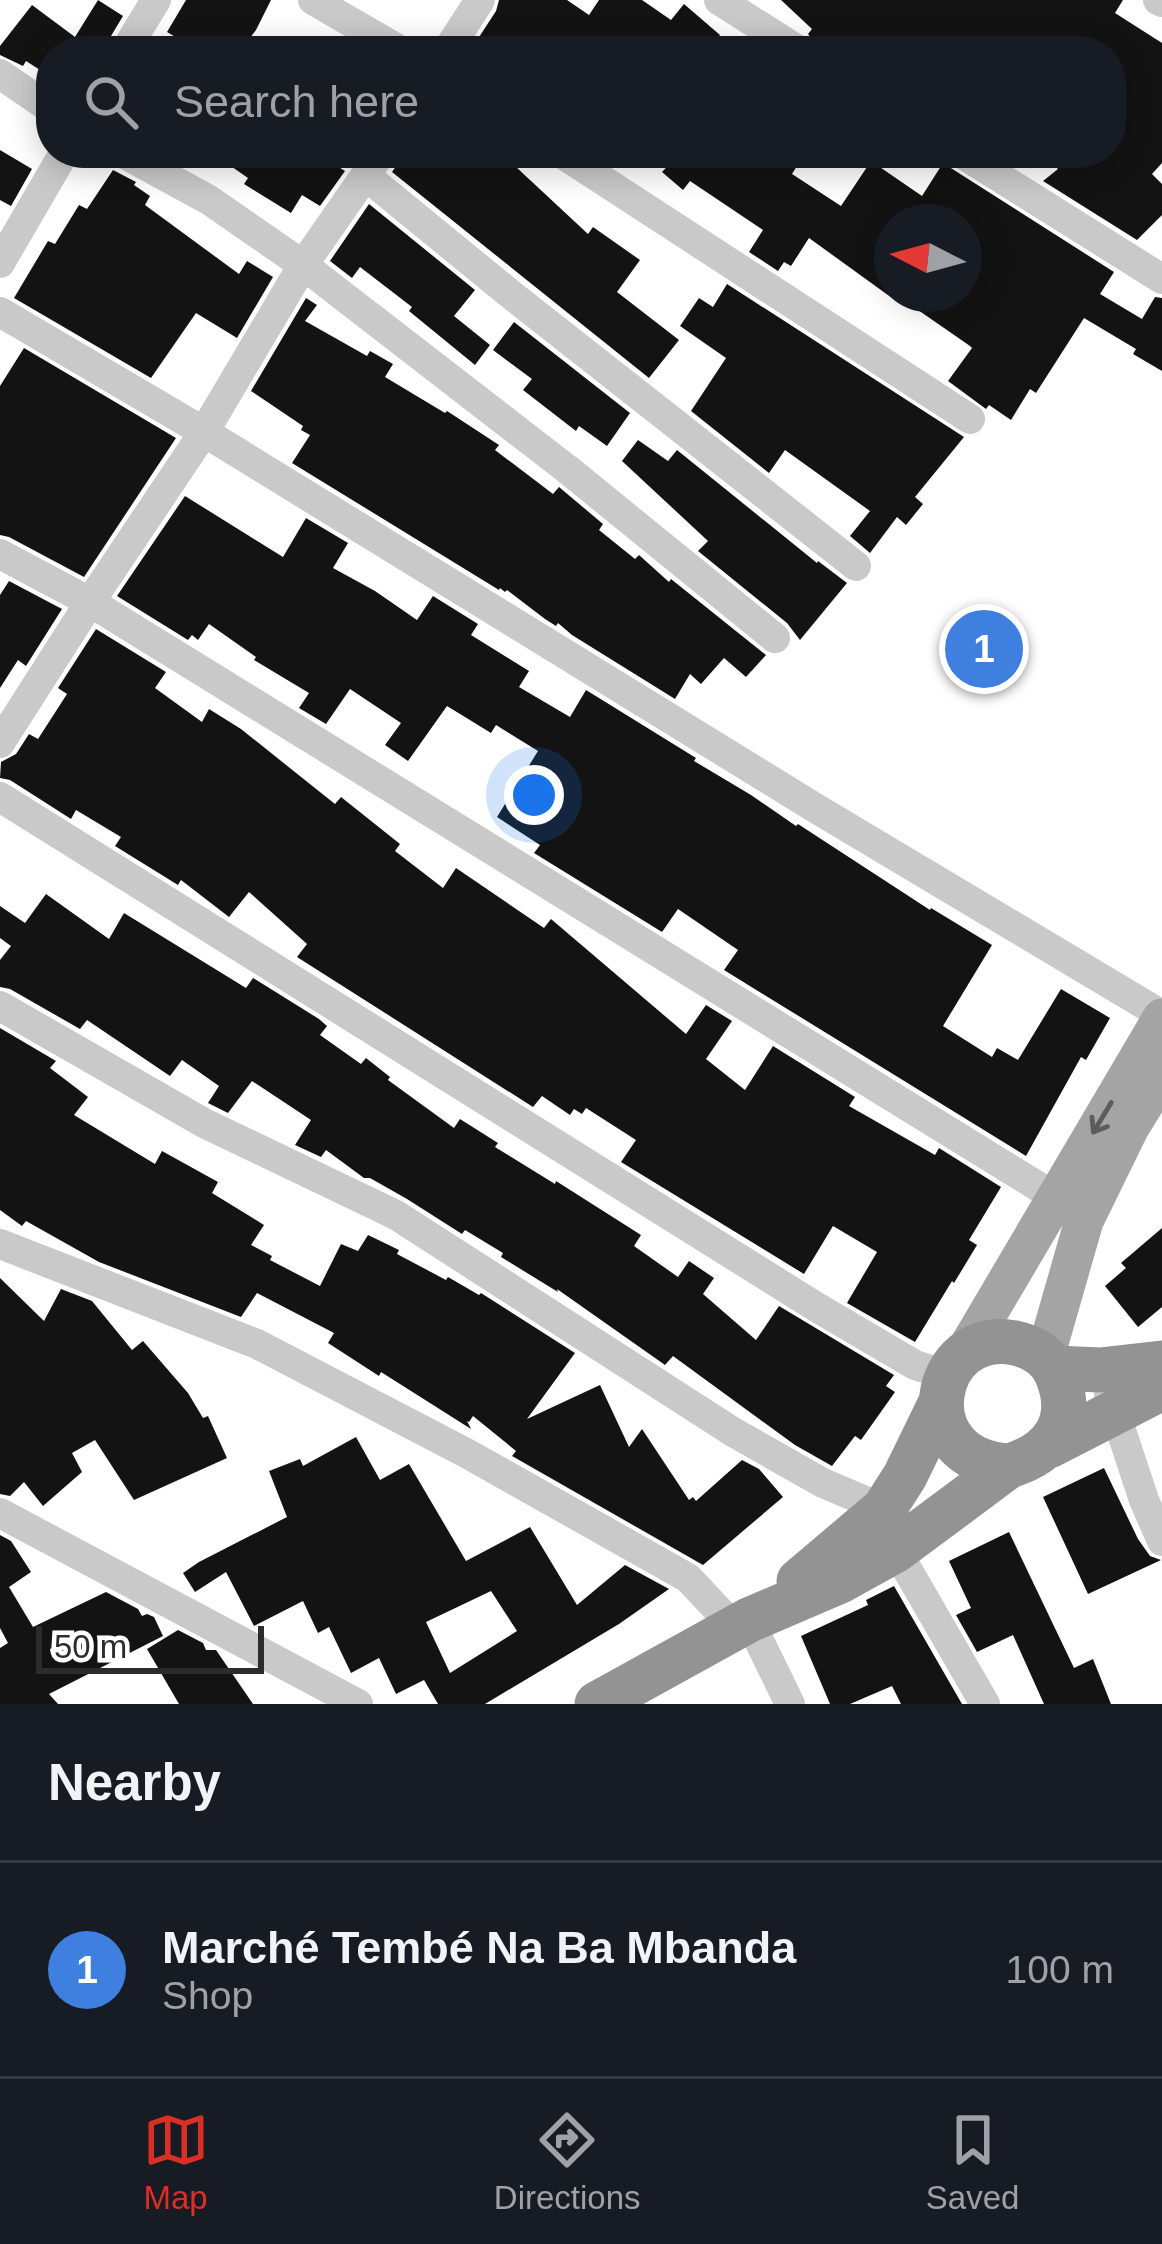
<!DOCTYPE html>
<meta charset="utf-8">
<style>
body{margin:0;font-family:Arial,sans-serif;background:#20242c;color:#f1f3f6}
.compass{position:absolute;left:874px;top:204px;width:108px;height:108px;border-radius:50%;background:#171b24;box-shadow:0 6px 30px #0003;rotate:276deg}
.scale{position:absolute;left:36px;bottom:30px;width:228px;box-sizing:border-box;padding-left:12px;border:6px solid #2c2c2c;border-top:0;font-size:33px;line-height:42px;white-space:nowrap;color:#2c2c2c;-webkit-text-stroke:9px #fff;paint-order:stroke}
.you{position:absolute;left:534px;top:795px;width:42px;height:42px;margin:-30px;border:9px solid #fff;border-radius:50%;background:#1a73e8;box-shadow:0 0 0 18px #1a73e833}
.badge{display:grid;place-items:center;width:78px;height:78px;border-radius:50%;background:#d93025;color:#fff;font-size:39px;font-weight:700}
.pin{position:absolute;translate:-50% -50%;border:6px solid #fff;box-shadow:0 3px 12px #0006}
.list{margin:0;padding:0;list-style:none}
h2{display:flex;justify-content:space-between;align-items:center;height:156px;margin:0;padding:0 48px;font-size:51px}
h2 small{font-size:39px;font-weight:400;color:#9ea1a6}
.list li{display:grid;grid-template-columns:78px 1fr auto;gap:36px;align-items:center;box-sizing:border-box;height:216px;padding:0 48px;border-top:3px solid #363941}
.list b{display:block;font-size:45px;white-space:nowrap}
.list p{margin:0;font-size:39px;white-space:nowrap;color:#9ea1a6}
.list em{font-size:39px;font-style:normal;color:#9ea1a6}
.icon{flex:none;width:66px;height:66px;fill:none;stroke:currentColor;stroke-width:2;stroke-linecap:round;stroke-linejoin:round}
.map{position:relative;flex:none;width:1162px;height:1704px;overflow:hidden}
.search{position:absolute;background:#171b24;box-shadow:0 6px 30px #0003;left:36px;right:36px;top:36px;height:132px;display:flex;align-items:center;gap:30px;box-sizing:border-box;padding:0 42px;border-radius:48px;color:#9ea1a6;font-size:45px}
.sheet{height:372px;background:#171b24}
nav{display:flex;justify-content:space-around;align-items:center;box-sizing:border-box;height:168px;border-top:3px solid #363941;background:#171b24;font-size:33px;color:#9ea1a6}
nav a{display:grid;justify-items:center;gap:6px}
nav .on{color:#d93025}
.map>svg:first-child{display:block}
.building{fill:#131313;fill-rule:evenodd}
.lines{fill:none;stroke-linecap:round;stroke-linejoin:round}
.minor{stroke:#c9c9c9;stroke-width:30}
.major{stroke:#a4a4a4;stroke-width:39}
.highway{stroke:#939393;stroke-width:45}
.oneway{stroke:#5c5c5c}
</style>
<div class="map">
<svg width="1162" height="1704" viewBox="0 0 1162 1704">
<rect width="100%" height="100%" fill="#fff"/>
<path class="building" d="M 98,0 L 123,16 L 108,41 L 106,51 L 51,51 L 51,77 L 26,61 L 23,66 L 0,55 L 0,46 L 32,5 L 75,37 Z
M 186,0 L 271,0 L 256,30 L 240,51 L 199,51 L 167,32 Z
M 499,0 L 567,0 L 589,15 L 599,0 L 642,0 L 671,20 L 684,4 L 720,35 L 709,51 L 470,51 L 496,11 Z
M 781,0 L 1123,0 L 1115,13 L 1162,43 L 1162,163 L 1152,174 L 1162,184 L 1162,215 L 1137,240 L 1043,181 L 1058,169 L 1041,153 L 1111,153 L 1111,51 L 821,51 L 808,34 L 812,29 Z
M 0,150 L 32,169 L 11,206 L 0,200 Z
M 212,153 L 316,153 L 345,171 L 320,206 L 302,195 L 291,213 L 244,184 L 248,178 Z
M 405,153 L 501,153 L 588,234 L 593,227 L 640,260 L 617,292 L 679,340 L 649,378 L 392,172 Z
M 680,153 L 805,153 L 792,174 L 841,206 L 871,161 L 922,196 L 943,163 L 1114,272 L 1100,294 L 1142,319 L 1155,297 L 1162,298 L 1162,371 L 1133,354 L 1136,349 L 1084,318 L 1036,393 L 1030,389 L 1011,420 L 989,405 L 986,409 L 948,381 L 972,348 L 970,346 L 895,294 L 964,294 L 964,222 L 892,222 L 892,298 L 809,238 L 791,266 L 784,262 L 778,271 L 749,252 L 763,230 L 690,181 L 683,190 L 662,172 Z
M 113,170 L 136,182 L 134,185 L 150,196 L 145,205 L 239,274 L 247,261 L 273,277 L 237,338 L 196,313 L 151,378 L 14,298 L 48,241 L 55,244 L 79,205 L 87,209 Z
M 369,204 L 475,290 L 454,316 L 490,345 L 475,365 L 409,311 L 412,307 L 360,267 L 352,278 L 330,261 Z
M 727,284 L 964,437 L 915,497 L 923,504 L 906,525 L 897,517 L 870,553 L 850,536 L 870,511 L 785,450 L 769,473 L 691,411 L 726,358 L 680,326 L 699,298 L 713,307 Z
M 306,298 L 317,305 L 305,321 L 367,356 L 370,351 L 393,364 L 385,377 L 445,413 L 447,411 L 499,445 L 495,450 L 553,494 L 559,487 L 603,524 L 599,530 L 635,559 L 639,555 L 669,582 L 671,579 L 766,655 L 746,677 L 724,658 L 701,684 L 690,674 L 675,699 L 572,635 L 558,623 L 556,626 L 545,619 L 507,590 L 505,592 L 500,588 L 499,590 L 292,463 L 310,435 L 301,430 L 303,426 L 251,391 Z
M 514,322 L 630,413 L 607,446 L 579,426 L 576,431 L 523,390 L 532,379 L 493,350 Z
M 24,348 L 176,438 L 84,577 L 9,537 L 0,535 L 0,386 Z
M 638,440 L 668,461 L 677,450 L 817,563 L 818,561 L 847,583 L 800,640 L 787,623 L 698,551 L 708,541 L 622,461 Z
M 185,496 L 283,557 L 306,518 L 348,543 L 333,568 L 375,591 L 417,620 L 433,596 L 478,624 L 471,635 L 529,671 L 519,687 L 570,717 L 586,690 L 696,758 L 694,761 L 751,795 L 796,826 L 798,824 L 930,910 L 931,908 L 992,945 L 943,1026 L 992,1057 L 997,1048 L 1018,1060 L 1061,989 L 1110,1018 L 1086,1060 L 1081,1057 L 1026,1156 L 724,970 L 738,950 L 678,909 L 662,932 L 534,853 L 540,845 L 497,817 L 538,751 L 496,725 L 491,733 L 447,706 L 408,761 L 385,745 L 401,723 L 350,689 L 326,724 L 299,708 L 309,693 L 254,660 L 256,657 L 209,624 L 198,640 L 192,635 L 188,640 L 117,596 Z
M 9,581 L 62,609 L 26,666 L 18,660 L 0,688 L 0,595 Z
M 96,629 L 166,672 L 155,688 L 202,722 L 209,709 L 241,729 L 335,804 L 341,797 L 400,844 L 395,851 L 443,888 L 456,868 L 544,928 L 551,919 L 686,1034 L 706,1005 L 732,1021 L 706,1059 L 745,1090 L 773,1046 L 855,1097 L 849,1106 L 935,1155 L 939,1148 L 1001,1187 L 969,1240 L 977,1245 L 954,1283 L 952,1281 L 915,1342 L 847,1303 L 877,1252 L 833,1226 L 804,1274 L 621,1162 L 636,1140 L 586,1108 L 582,1114 L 574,1109 L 570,1115 L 542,1096 L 533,1107 L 297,957 L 307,944 L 249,892 L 229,917 L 181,880 L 178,885 L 115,846 L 121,837 L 76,810 L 71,819 L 10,780 L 0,778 L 1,762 L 16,754 L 29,734 L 38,739 L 67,694 L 58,688 Z
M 46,894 L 109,939 L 124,913 L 246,988 L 253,978 L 319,1019 L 327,1026 L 320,1035 L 361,1064 L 366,1058 L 390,1077 L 388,1080 L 454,1128 L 460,1119 L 498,1143 L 495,1147 L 555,1184 L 556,1181 L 641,1235 L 634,1246 L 678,1277 L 689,1261 L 714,1278 L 703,1294 L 756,1340 L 779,1306 L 894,1375 L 886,1386 L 895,1392 L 861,1440 L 855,1436 L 832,1466 L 795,1445 L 673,1356 L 665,1365 L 557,1289 L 558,1292 L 501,1257 L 503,1253 L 465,1230 L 462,1234 L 407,1199 L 370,1178 L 364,1178 L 326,1150 L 321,1157 L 295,1145 L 311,1120 L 252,1081 L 228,1113 L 208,1103 L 219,1086 L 182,1060 L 170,1076 L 87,1020 L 80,1029 L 10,989 L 0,987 L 0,960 L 11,946 L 0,938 L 0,906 L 25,923 Z
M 0,1028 L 56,1061 L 50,1068 L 88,1097 L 74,1115 L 155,1164 L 162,1151 L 218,1182 L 212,1193 L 264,1225 L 251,1245 L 272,1256 L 270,1260 L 320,1286 L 341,1244 L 358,1251 L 368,1235 L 399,1250 L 397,1254 L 446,1280 L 448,1277 L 479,1295 L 481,1293 L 575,1353 L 527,1419 L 600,1385 L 629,1447 L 642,1429 L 689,1500 L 693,1497 L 696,1501 L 742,1460 L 759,1469 L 783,1497 L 703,1565 L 512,1456 L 516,1451 L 473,1416 L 469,1422 L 467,1421 L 471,1429 L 381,1372 L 379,1376 L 328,1343 L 334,1333 L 257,1293 L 241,1317 L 99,1262 L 26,1221 L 22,1226 L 0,1210 Z
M 1162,1228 L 1162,1307 L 1138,1327 L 1105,1286 L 1126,1268 L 1121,1263 Z
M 0,1278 L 44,1321 L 61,1289 L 92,1301 L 132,1350 L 143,1341 L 188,1393 L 203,1418 L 208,1416 L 227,1458 L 134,1500 L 95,1440 L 72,1453 L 82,1472 L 43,1506 L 24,1482 L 10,1496 L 0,1494 Z
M 356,1437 L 380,1480 L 409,1464 L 466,1561 L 530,1527 L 577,1605 L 625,1565 L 669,1589 L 619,1624 L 485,1704 L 438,1704 L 424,1680 L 396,1694 L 379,1658 L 351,1673 L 329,1627 L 318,1633 L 303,1601 L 254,1626 L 226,1572 L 195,1592 L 183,1573 L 199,1562 L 287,1517 L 269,1471 L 300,1459 L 303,1466 ZM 491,1591 L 517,1631 L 450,1673 L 426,1622 Z
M 1104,1468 L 1138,1539 L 1150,1556 L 1161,1560 L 1088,1594 L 1043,1497 Z
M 1009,1532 L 1074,1668 L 1093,1659 L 1111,1704 L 1044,1704 L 1013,1635 L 977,1652 L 956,1615 L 971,1608 L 949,1561 Z
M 0,1535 L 11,1541 L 31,1572 L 9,1587 L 33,1627 L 106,1592 L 138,1609 L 142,1616 L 147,1614 L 154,1617 L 163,1636 L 49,1694 L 58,1704 L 0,1704 L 0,1648 L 8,1643 L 0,1628 Z
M 894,1586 L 962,1704 L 901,1704 L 892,1686 L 850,1704 L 830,1704 L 801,1636 L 868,1605 L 866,1600 Z
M 178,1630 L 203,1643 L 206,1650 L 216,1650 L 253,1704 L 179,1704 L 147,1649 Z"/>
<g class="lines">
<path class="minor" d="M 313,0 L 401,51
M 719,0 L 799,51
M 1158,0 L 1162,2
M 125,51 L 156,0
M 447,51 L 480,0
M 0,74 L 51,109
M 123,153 L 209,200 L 303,265 L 567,469 L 775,638
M 561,153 L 970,419
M 961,153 L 1162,279
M 366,176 L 509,293 L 856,566
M 0,263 L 64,153
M 0,312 L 204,432 L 817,809 L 1162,1015
M 0,554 L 90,602 L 1055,1197
M 0,743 L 90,602 L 204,432 L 303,265 L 381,153
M 0,797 L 818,1308 L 915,1365 L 946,1375
M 0,1006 L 204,1123 L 396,1215 L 733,1432 L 823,1483 L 884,1509 L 896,1550 L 985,1704
M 0,1244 L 257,1344 L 468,1454 L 688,1578 L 735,1628
M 1109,1394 L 1144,1500 L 1162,1541
M 0,1513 L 358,1704
M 749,1620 L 790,1704"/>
<path class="major" d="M 964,1354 L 1162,1018
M 1045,1357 L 1084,1221 L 1130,1127 L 1162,1075"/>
<path class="highway" d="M 1054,1368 L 1100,1370 L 1162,1363
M 1049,1446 L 1162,1388
M 799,1581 L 884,1509 L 905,1476 L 940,1404
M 597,1704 L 749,1620 L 840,1581 L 896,1550 L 1009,1466 C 1053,1453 1076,1421 1057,1375 C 1050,1357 1034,1347 1015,1343 C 931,1326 906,1460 1009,1466"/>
</g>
<defs><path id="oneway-shaft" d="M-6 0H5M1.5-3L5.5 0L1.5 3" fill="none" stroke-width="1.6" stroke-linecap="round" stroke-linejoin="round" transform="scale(3)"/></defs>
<use class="oneway" href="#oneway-shaft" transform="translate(1102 1118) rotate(121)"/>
</svg>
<svg class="compass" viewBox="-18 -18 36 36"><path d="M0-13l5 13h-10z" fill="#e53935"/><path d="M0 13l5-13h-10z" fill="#9ea1a6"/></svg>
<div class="scale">50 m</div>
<div class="you"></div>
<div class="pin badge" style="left:984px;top:649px;background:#3f7fe0">1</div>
<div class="search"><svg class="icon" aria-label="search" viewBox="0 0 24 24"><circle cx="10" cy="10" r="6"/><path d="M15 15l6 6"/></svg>Search here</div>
</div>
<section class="sheet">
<h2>Nearby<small></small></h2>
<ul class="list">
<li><span class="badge" style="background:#3f7fe0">1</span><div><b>Marché Tembé Na Ba Mbanda</b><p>Shop</p></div><em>100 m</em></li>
</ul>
</section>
<nav>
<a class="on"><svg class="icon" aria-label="map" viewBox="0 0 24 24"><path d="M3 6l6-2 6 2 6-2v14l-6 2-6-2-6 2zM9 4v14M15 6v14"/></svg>Map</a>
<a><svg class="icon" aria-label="directions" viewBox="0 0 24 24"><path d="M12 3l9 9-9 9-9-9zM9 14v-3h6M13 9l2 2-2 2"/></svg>Directions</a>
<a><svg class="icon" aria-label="saved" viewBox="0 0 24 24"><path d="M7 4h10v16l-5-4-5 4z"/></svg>Saved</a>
</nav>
